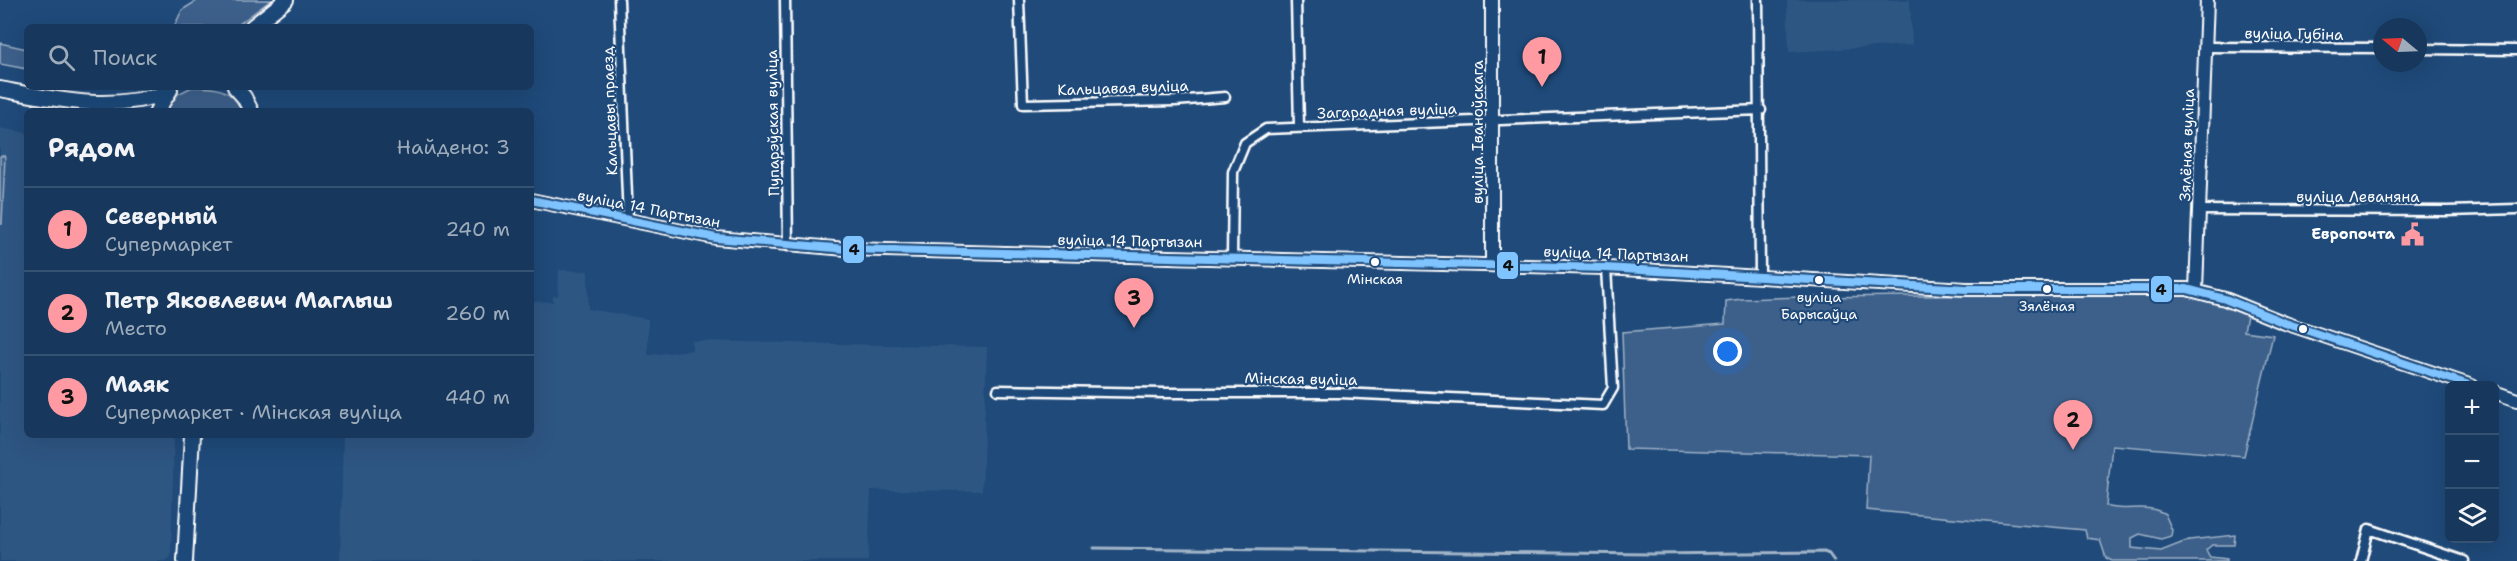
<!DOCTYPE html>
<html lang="ru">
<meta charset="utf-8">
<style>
body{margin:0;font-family:"Shantell Sans",sans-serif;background:#244365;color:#f1f3f6}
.controls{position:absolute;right:18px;bottom:18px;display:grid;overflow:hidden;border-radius:9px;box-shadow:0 6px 24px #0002}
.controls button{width:54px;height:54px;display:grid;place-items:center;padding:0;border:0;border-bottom:2px solid #365272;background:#17385c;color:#f1f3f6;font:30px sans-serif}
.compass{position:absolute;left:2373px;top:18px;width:54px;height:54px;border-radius:50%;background:#17385c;box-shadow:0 6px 24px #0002;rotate:289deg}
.you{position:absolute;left:1728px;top:352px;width:21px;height:21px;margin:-15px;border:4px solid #fff;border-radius:50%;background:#1a73e8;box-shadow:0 0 0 9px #1a73e833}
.badge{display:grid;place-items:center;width:39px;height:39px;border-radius:50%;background:#ff9aa2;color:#111;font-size:20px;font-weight:700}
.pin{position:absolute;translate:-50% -50px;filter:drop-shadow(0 2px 3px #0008)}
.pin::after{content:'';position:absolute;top:32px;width:21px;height:18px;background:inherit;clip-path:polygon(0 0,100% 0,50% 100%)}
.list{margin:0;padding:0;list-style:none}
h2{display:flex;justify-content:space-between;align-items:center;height:78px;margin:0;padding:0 24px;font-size:26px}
h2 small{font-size:20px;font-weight:400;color:#9eacbb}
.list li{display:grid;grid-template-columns:39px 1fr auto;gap:18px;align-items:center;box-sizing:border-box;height:84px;padding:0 24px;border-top:2px solid #365272}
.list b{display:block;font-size:22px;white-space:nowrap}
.list p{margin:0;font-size:20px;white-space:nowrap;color:#9eacbb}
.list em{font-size:20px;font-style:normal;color:#9eacbb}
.icon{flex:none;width:33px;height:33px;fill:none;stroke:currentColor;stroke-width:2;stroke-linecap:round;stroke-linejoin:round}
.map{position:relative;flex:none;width:2517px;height:561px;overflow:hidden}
.search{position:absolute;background:#17385c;box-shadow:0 6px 24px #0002;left:24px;top:24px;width:510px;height:66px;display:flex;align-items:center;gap:15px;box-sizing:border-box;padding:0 21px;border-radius:9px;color:#9eacbb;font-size:22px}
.panel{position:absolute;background:#17385c;box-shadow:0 6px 24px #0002;left:24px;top:108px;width:510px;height:330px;border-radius:9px}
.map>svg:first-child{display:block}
.built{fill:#2e5683}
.green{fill:#3c618b;stroke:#9eb0c5;stroke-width:1.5}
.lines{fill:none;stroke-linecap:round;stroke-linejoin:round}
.stream{stroke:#a3b5c8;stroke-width:3}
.minor-casing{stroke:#fff;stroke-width:13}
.secondary-casing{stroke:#fff;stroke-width:16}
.primary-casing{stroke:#fff;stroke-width:18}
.minor{stroke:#1f4a7a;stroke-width:8}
.secondary{stroke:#1f4a7a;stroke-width:12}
.primary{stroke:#1f4a7a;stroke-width:14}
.bus-1-casing{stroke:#1f4a7a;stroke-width:12}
.bus-1{stroke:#80c4ff;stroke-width:8}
.bus-dot{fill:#fff;stroke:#1f4a7a;stroke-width:2}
.labels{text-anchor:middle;stroke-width:4.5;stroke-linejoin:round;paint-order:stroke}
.bus-label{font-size:14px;fill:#fff;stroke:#1f4a7a}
.street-label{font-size:15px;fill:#fff;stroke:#1f4a7a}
.poi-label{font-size:15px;font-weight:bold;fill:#fff;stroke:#1f4a7a;text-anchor:end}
.line-badge{stroke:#1f4a7a;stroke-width:2}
.pale-badge-label{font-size:16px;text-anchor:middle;font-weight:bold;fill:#111}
</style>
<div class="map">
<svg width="2517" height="561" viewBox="0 0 2517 561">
<rect width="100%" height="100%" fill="#1f4a7a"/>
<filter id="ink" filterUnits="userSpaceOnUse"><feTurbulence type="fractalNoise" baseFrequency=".0167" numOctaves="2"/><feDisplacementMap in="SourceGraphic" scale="12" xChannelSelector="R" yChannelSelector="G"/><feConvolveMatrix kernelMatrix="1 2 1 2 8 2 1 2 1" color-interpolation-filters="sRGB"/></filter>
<g filter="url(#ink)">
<path class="built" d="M 1787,0 L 1910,0 L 1912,45 L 1789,52 Z
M 0,128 L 27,133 L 27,435 L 174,435 L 171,557 L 165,561 L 0,561 Z
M 559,270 L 588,271 L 588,309 L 648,319 L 648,355 L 692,350 L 692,341 L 987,347 L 982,491 L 871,490 L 868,561 L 340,561 L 343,435 L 531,435 L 531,301 L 553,302 L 553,296 L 558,296 Z"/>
<path class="green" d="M 198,0 L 271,0 L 235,27 L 174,27 L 182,10 Z
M 0,43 L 27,49 L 27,69 L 0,64 Z
M 192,87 C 215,87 232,88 242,111 L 166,111 L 178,94 Z
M 0,156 L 5,156 L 2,224 L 0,224 Z
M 2170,294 C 2194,296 2228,301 2247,315 L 2244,331 L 2273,335 L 2244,456 L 2112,445 L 2106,506 C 2125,513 2146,502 2165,514 L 2172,530 L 2171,536 L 2161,539 L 2140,534 L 2132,538 L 2132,548 L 2161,551 L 2189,540 L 2235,535 L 2234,545 L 2212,545 L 2206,550 L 2210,557 L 2227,559 L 2227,561 L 2112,561 L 2106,558 L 2100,540 L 2087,538 L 2085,530 L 1866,510 L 1869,455 L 1626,449 L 1622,332 L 1725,324 L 1726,301 L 1742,299 L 1802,297 Z"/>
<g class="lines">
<path class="stream" d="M 1094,548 L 1652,554 L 1824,552 L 1829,554 L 1834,561"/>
<defs>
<path id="minor" d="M 619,0 L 628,220
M 785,0 L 788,246
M 1019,0 L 1023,104 L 1175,101 L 1225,97
M 1296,0 L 1299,126
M 1758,0 L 1760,276
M 2206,47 L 2382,48
M 2418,49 L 2517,50
M 2199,210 L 2448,211 L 2517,209
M 1232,258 L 1233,172 L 1245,143 L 1266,129 L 1761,110
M 998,390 L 1164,393 L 1340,393 L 1603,405 L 1613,388 L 1606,268
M 2361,561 L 2369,529 L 2464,561"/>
<path id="secondary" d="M 531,200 L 716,238 L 846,249 L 1606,268 L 1966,289 L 2187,289 L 2225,299 L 2285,323 L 2472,386
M 1492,265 L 1492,0
M 2196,290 L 2207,0
M 2494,392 L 2517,400"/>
<path id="primary" d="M 252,27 L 286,0
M 235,87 L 244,97 L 251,111
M 0,89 C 59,100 109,112 167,93
M 157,111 L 170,90
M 185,561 L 192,435"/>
</defs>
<use href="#minor" class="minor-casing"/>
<use href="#secondary" class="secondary-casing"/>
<use href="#primary" class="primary-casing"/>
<use href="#minor" class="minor"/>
<use href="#secondary" class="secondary"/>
<use href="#primary" class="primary"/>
<defs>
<path id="bus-1" d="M 531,200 L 716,238 L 846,249 L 1606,268 L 1966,289 L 2187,289 L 2225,299 L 2285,323 L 2472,386"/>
</defs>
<use href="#bus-1" class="bus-1-casing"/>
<use href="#bus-1" class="bus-1"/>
</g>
</g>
<defs>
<symbol id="civic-bare" viewBox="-9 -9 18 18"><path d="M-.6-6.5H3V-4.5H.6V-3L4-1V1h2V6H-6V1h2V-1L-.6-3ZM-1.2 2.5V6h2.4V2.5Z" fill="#ff9aa2" stroke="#1f4a7a" stroke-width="2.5" paint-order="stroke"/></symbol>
</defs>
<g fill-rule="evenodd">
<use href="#civic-bare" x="2396" y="218" width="33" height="33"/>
</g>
<g class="bus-dot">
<circle cx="1375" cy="262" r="5"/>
<circle cx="1819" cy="280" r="5"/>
<circle cx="2047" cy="289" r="5"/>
<circle cx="2303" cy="329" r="5"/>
</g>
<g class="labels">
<g class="bus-label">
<text x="1375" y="284">Мінская</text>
<text x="1819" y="302">вуліца<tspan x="1819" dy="17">Барысаўца</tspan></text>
<text x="2047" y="311">Зялёная</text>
</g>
<g class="street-label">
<text transform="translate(2294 34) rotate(1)" y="5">вуліца Губіна</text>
<text transform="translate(1123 88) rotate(-2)" y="5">Кальцавая вуліца</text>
<text transform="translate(610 111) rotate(-92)" y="5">Кальцавы праезд</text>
<text transform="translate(1387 111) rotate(-2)" y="5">Загарадная вуліца</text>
<text transform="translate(773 123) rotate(-91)" y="5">Пупарэўская вуліца</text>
<text transform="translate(1478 132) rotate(-90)" y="5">вуліца Іваноўскага</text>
<text transform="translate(2187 145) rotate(-88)" y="5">Зялёная вуліца</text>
<text x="2358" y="202">вуліца Леваняна</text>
<text transform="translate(649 209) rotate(11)" y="5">вуліца 14 Партызан</text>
<text transform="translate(1130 241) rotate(1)" y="5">вуліца 14 Партызан</text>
<text transform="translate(1616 254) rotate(2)" y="5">вуліца 14 Партызан</text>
<text transform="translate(1301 379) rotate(1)" y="5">Мінская вуліца</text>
</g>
<g class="poi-label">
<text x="2395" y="239">Европочта</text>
</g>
</g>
<g class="line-badge">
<rect x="842" y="235" width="23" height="29" rx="6" fill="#80c4ff"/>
<rect x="1496" y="251" width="23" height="29" rx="6" fill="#80c4ff"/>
<rect x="2150" y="275" width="23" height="28" rx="6" fill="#80c4ff"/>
</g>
<g class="pale-badge-label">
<text x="854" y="255">4</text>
<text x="1508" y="271">4</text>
<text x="2161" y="295">4</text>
</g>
</svg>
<div class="controls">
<button>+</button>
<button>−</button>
<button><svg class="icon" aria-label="layers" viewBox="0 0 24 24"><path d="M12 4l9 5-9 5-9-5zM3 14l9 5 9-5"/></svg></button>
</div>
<svg class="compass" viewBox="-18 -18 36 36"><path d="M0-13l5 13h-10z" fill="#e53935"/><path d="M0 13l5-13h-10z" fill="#9eacbb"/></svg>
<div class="you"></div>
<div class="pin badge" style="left:1542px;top:87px">1</div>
<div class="pin badge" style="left:2073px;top:450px">2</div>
<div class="pin badge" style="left:1134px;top:328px">3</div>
<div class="search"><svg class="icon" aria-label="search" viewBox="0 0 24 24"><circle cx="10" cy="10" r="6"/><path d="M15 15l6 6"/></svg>Поиск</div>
<section class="panel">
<h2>Рядом<small>Найдено: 3</small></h2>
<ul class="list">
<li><span class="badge">1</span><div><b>Северный</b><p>Супермаркет</p></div><em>240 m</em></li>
<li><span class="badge">2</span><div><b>Петр Яковлевич Маглыш</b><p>Место</p></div><em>260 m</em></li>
<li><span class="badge">3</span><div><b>Маяк</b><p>Супермаркет · Мінская вуліца</p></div><em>440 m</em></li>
</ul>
</section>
</div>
